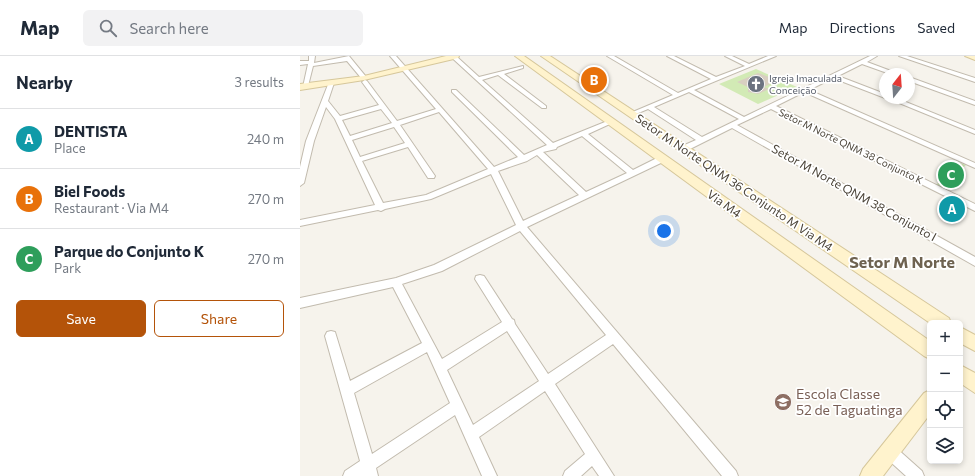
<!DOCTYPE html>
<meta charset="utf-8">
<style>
body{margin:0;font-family:Commissioner,sans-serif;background:#f2f2f3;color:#1f2937}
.controls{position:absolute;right:12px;bottom:12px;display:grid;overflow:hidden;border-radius:6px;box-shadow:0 2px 6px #0003}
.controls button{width:36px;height:36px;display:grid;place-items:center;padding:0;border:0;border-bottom:1px solid #e0e1e3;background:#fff;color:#1f2937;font:20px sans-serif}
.compass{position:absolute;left:579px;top:12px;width:36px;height:36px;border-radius:50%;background:#fff;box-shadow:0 2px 6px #0003;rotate:17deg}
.you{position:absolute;left:364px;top:175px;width:14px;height:14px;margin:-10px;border:3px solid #fff;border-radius:50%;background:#1a73e8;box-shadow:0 0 0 6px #1a73e833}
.badge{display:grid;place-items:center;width:26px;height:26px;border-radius:50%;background:#b45309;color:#fff;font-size:13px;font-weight:700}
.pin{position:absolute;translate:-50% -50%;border:2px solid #fff;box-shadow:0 1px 4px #0006}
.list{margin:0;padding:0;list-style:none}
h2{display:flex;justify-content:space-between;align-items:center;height:52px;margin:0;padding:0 16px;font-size:17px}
h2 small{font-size:13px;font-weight:400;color:#747a83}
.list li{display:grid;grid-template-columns:26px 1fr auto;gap:12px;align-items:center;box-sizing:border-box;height:60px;padding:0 16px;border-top:1px solid #e0e1e3}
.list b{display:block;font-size:15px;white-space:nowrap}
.list p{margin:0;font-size:13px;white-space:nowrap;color:#747a83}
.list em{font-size:13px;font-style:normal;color:#747a83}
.actions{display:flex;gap:8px;padding:12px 16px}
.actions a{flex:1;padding:9px 0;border:1px solid #b45309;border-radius:6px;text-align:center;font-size:14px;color:#b45309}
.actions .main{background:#b45309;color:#fff}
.icon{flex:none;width:22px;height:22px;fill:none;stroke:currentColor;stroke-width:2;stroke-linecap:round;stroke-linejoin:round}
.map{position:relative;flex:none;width:675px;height:420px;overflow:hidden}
header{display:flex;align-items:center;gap:24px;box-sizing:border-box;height:56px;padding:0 20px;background:#fff;border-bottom:1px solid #e0e1e3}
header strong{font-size:19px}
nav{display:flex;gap:22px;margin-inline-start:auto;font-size:14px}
.search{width:280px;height:36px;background:#f2f2f3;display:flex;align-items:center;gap:10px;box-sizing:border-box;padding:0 14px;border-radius:6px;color:#747a83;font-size:15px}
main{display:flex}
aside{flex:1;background:#fff}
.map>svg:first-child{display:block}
.green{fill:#d2eab5}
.building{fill:#d8cfc1}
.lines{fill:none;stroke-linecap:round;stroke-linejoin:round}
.street-casing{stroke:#c2bbae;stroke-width:2}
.secondary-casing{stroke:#d6c79b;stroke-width:2}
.street{fill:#fff;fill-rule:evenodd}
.secondary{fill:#fff3cd;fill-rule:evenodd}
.labels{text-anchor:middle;stroke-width:3.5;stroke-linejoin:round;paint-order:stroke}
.far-worship-label{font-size:10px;fill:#5b616d;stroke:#fff;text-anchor:start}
.far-street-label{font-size:10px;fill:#4b4439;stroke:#fff}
.street-label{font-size:12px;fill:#4b4439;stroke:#fff}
.near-education-label{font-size:14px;fill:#785e54;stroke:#fff;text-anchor:start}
.district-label{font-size:16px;font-weight:bold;fill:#6e6250;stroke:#fff}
</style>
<header>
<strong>Map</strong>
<div class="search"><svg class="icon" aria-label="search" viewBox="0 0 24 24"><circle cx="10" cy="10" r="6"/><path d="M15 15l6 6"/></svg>Search here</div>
<nav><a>Map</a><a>Directions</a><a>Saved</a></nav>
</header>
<main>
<aside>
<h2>Nearby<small>3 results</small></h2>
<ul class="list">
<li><span class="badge" style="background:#0f9aa8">A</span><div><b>DENTISTA</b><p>Place</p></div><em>240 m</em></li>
<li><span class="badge" style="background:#e8710a">B</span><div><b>Biel Foods</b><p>Restaurant · Via M4</p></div><em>270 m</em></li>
<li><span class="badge" style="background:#2e9e5b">C</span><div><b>Parque do Conjunto K</b><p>Park</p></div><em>270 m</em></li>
</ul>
<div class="actions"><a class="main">Save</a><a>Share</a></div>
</aside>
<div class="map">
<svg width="675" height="420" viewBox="0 0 675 420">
<rect width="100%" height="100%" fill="#f6f3ec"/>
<path class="green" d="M 456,13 L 497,31 L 458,48 L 419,28 Z
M 660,107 L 666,109 L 642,132 L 636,129 Z"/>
<path class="building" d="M 458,17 L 475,23 L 473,24 L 476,25 L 464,31 L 469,33 L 458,38 L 448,36 L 448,31 L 437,26 Z
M 650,147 L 653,148 L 654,147 L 663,151 L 652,161 L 641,155 Z"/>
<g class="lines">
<defs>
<path id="street" d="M 9,0 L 15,0 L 14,7 L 49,0 L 67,22 L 62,23 L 47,5 L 13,10 L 8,30 L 3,31 L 8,8 L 0,9 L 0,5 L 9,5 Z
M 90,0 L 96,0 L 194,111 L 218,101 L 152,36 L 152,34 L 156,34 L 224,99 L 247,89 L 150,0 L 156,0 L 179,21 L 223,10 L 223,12 L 204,18 L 246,50 L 246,52 L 242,52 L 198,19 L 182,24 L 253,87 L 310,64 L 313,66 L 312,67 L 288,78 L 333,114 L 359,101 L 365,101 L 365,105 L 227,171 L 436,415 L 438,420 L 422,420 L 313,288 L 255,328 L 314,420 L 299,420 L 292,410 L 281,420 L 263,420 L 265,415 L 285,398 L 245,335 L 179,381 L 197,420 L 182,420 L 155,359 L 76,412 L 78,420 L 43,420 L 45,415 L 60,405 L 25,280 L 27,276 L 31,275 L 35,276 L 50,325 L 122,287 L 93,231 L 0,252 L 0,242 L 96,222 L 134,209 L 216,169 L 191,118 L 131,143 L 85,153 L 81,155 L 78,154 L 0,170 L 0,164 L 75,149 L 35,63 L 26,51 L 14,85 L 4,127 L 0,130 L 0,111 L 6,85 L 29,26 L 34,27 L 28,45 L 40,60 L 79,49 L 62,26 L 65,24 L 67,25 L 97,65 L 136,53 ZM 81,53 L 92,67 L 50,80 L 42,64 ZM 139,56 L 188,113 L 126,139 L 83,147 L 62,105 L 108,91 L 128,122 L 134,122 L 135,120 L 100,69 ZM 94,71 L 105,87 L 60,101 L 52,84 ZM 282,80 L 327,117 L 286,136 L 243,96 L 256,93 L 257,91 ZM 237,99 L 279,139 L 223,165 L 198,115 L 227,105 ZM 220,175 L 306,279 L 248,318 L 215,268 L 214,264 L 212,263 L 184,220 L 180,219 L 176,220 L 175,223 L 202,266 L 142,303 L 102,228 L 142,215 ZM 207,275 L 239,325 L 173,369 L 147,314 ZM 127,296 L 150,347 L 72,398 L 54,337 Z
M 307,0 L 314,0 L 378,37 L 411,23 L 367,0 L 374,0 L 416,21 L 445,10 L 425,0 L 432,0 L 449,8 L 468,0 L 476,0 L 394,34 L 444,61 L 570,0 L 577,0 L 567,6 L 599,18 L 590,18 L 562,8 L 538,20 L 585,38 L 585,42 L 533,22 L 509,34 L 675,107 L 675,112 L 504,36 L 476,50 L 675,148 L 675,155 L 471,53 L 437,69 L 675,201 L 675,210 L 432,72 L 386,95 L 380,95 L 380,91 L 396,84 L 348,53 L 331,60 L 328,58 L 373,39 ZM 389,36 L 439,63 L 402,81 L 354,51 Z
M 599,0 L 607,0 L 675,22 L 675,26 Z
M 609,21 L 675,45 L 675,49 L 609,25 Z
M 587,42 L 596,42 L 675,74 L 675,78 Z
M 589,388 L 594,390 L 622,415 L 624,420 L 606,420 L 584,400 L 582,395 L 584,390 Z"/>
<path id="secondary" d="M 146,0 L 159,0 L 158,2 L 64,24 L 0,34 L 0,28 L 64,20 Z
M 215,0 L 224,0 L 630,285 L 630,303 L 624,300 Z
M 241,0 L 250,0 L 649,262 L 651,267 L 630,267 Z
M 665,0 L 675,0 L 675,4 Z
M 660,271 L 675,279 L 675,295 L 660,287 Z
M 660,309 L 675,317 L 675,337 L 660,327 Z
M 630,334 L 630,358 L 583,420 L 560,420 L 563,413 L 624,337 Z"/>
</defs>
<use href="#street" class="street-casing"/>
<use href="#secondary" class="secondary-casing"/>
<use href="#street" class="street"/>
<use href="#secondary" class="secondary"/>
</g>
<defs>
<symbol id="church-disc" viewBox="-11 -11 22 22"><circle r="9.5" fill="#6b7280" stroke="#fff"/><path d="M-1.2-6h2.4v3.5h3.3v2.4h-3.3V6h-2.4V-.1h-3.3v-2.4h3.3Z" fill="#fff"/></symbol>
<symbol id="school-disc" viewBox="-11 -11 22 22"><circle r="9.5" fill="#8d6e63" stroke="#fff"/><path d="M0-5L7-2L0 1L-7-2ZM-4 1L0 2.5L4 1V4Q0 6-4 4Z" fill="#fff"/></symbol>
</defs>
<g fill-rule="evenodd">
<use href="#church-disc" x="446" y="18" width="20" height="20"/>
<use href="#school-disc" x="473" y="336" width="20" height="20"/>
</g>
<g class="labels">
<g class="far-worship-label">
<text x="469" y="26">Igreja Imaculada<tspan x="469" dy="12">Conceição</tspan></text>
</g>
<g class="far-street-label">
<text transform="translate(551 90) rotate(26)" y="4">Setor M Norte QNM 38 Conjunto K</text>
</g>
<g class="street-label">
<text transform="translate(434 127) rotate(34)" y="4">Setor M Norte QNM 36 Conjunto M Via M4</text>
<text transform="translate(554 137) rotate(29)" y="4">Setor M Norte QNM 38 Conjunto I</text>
<text transform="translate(424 148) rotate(35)" y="4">Via M4</text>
</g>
<g class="near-education-label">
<text x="496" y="343">Escola Classe<tspan x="496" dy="16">52 de Taguatinga</tspan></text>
</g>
<g class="district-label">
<text x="602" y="212">Setor M Norte</text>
</g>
</g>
</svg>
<div class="controls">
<button>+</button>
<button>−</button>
<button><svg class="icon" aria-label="locate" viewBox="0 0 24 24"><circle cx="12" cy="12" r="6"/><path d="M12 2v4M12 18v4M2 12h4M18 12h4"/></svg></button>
<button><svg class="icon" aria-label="layers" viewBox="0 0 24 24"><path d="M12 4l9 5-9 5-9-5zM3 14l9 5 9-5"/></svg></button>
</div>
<svg class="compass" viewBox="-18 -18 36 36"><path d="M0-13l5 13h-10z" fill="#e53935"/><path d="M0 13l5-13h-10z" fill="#747a83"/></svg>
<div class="you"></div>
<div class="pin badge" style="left:652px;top:153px;background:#0f9aa8">A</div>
<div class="pin badge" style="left:294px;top:24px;background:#e8710a">B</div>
<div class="pin badge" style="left:651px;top:119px;background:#2e9e5b">C</div>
</div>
</main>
